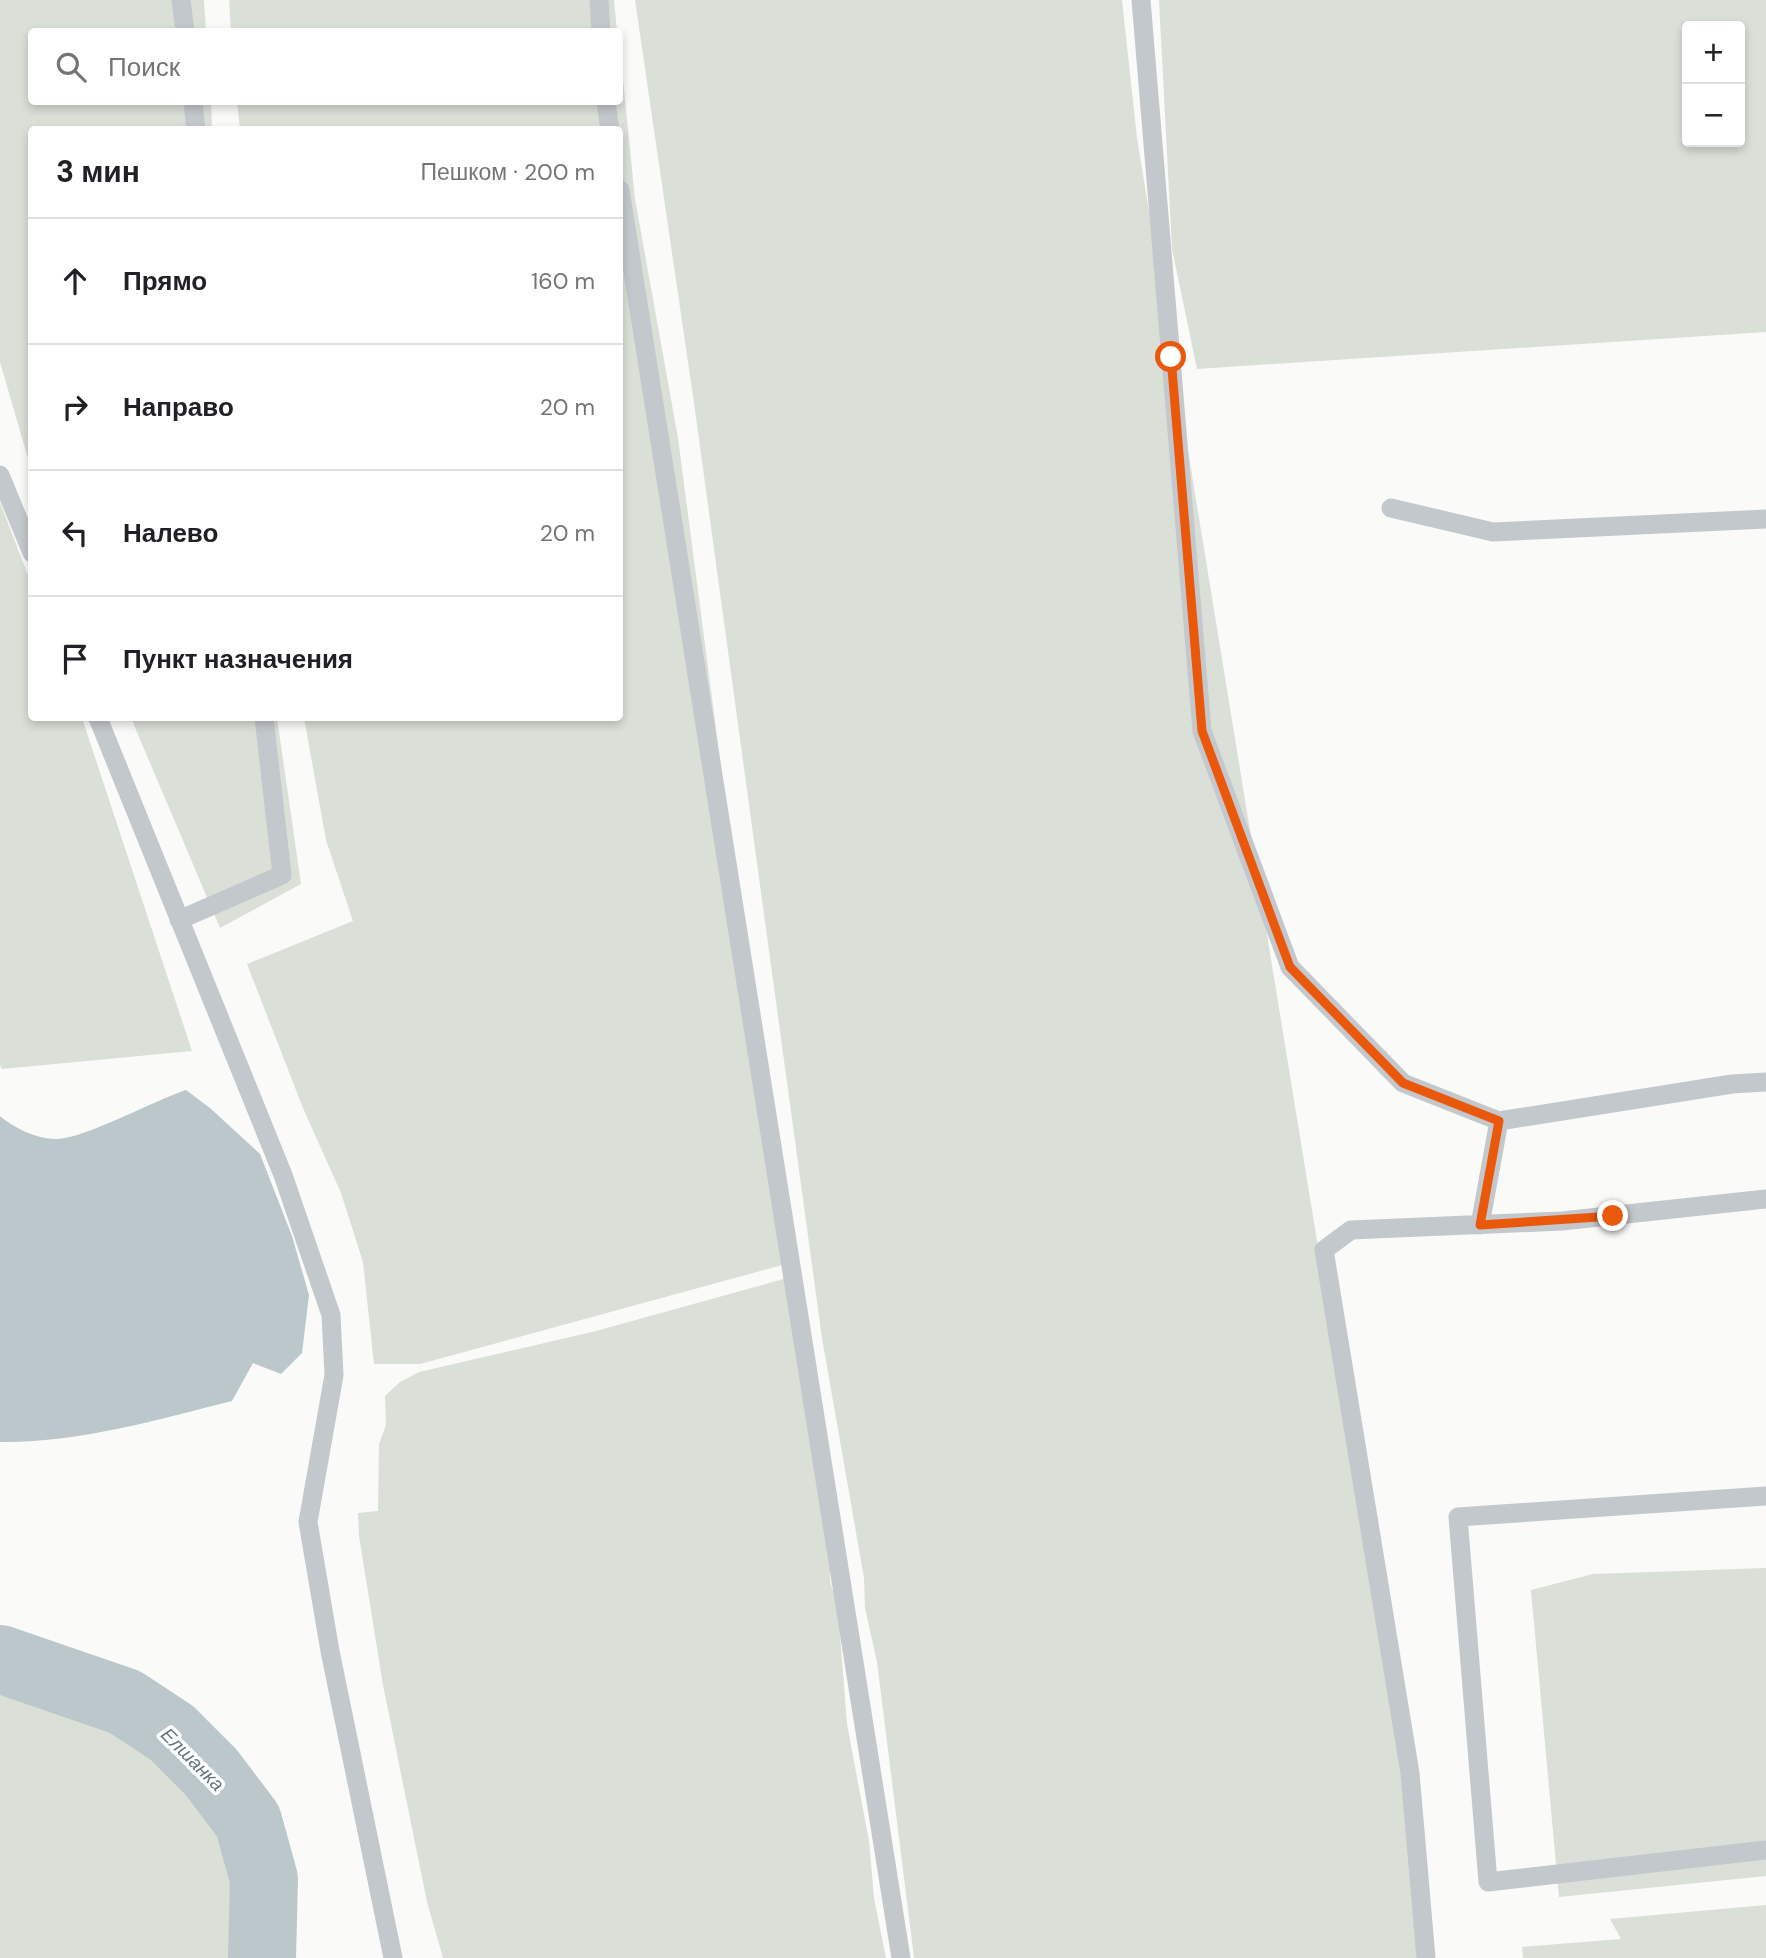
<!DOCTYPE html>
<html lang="ru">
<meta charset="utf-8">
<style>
body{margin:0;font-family:"DM Sans",sans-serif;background:#f6f6f6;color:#202124}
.controls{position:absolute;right:21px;top:21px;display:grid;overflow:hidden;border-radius:7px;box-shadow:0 4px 10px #0003}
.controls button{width:63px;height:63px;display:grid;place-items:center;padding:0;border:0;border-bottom:2px solid #e0e0e0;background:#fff;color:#202124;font:35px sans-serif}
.stop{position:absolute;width:21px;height:21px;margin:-16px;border:5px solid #ea580c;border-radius:50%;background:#fff}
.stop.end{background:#ea580c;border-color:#fff;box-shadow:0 2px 7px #0008}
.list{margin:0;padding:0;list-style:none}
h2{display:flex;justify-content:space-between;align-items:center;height:91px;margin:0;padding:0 28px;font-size:30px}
h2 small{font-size:23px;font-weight:400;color:#757577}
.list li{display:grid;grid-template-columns:46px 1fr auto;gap:21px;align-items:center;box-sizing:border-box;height:126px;padding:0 28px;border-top:2px solid #e0e0e0}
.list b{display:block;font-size:26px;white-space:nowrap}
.list em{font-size:23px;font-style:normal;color:#757577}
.icon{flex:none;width:38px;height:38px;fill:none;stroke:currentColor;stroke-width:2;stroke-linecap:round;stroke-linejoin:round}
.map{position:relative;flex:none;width:1766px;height:1958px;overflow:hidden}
.search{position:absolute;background:#fff;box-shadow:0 4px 10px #0003;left:28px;top:28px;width:595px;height:77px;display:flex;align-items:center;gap:18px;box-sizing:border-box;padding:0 24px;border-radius:7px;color:#757577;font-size:26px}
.panel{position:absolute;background:#fff;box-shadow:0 4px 10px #0003;left:28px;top:126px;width:595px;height:595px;border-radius:7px}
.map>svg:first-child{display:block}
.green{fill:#dadfd7;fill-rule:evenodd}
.water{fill:#bbc7cb}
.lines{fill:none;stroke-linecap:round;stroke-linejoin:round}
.river{stroke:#bbc7cb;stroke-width:68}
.lane{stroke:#c3c8cc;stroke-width:19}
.route{stroke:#ea580c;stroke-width:9}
.labels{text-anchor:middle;stroke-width:7;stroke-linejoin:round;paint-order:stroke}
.water-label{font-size:19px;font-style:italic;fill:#60757c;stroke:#fff}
</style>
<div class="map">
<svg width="1766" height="1958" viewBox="0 0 1766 1958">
<rect width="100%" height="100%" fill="#fafaf8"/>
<path class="green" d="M 0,0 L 204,0 L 206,31 L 32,32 L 32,102 L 211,102 L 212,129 L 32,130 L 31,469 L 0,362 Z
M 229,0 L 614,0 L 617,31 L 231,31 Z
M 635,0 L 1122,0 L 1137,138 L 1434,1958 L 914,1958 L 877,1662 L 865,1608 L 864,1578 L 822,1338 L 695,410 Z
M 1159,0 L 1766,0 L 1766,332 L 1197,369 L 1172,249 ZM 1687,26 L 1740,26 L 1740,142 L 1687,142 Z
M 620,50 L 635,199 L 678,438 L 786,1264 L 420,1364 L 374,1364 L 363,1262 L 341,1193 L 303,1108 L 247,964 L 353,921 L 326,840 L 304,718 L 620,718 L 620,130 L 240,129 L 237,102 L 620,102 Z
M 0,502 L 31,583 L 32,718 L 82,718 L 192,1051 L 2,1069 L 0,1065 Z
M 131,718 L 277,718 L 301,884 L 220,928 Z
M 787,1278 L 830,1549 L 830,1581 L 838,1609 L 847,1724 L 869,1841 L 874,1898 L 886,1958 L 443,1958 L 427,1902 L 383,1685 L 359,1536 L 358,1513 L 378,1511 L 379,1444 L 386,1425 L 385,1396 L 400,1382 L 419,1372 L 596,1331 Z
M 1766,1568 L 1766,1876 L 1559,1897 L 1531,1590 L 1593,1574 Z
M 0,1681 L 159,1750 L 230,1833 L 240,1905 L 254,1958 L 0,1958 Z
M 1766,1905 L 1766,1958 L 1523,1958 L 1522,1947 L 1621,1939 L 1610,1919 Z"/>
<path class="water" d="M 186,1090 L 210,1108 L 260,1154 L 292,1236 L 309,1295 L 302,1353 L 281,1374 L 253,1363 L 232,1401 C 156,1420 78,1443 0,1442 L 0,1116 C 14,1128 35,1138 54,1139 C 80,1141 155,1100 186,1090 Z"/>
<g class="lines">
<path class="river" d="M 0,1659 L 125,1702 L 172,1733 L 211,1772 L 248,1821 L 264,1879 L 262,1958"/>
<path class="lane" d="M 181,0 L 185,32
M 599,0 L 601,32
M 1141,0 L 1202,731 L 1290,967 L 1403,1083 L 1499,1121
M 193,102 L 196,130
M 606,102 L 610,130
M 620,190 L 901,1958
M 0,475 L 32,553
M 1391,508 L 1493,532 L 1766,519
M 98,718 L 283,1175 L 331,1315 L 334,1375 L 308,1522 L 330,1651 L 393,1958
M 179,920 L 282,875 L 264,718
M 1480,1225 L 1499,1121 L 1732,1084 L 1766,1082
M 1766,1496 L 1458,1517 L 1488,1882 L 1766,1850
M 1426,1958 L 1410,1773 L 1324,1250 L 1351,1230 L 1562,1221 L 1766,1199"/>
</g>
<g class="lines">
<path class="route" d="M 1171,357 L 1202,731 L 1290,967 L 1403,1083 L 1499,1121 L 1480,1225 L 1613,1216"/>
</g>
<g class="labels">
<g class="water-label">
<text transform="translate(193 1759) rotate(45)" y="7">Елшанка</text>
</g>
</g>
</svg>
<div class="controls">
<button>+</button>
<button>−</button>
</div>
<div class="stop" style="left:1171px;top:357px"></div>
<div class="stop end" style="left:1613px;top:1216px"></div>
<div class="search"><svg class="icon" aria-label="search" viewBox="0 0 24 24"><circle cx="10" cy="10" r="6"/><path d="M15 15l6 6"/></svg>Поиск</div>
<section class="panel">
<h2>3 мин<small>Пешком · 200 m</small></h2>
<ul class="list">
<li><svg class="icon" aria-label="ahead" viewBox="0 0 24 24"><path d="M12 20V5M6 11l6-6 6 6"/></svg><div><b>Прямо</b></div><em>160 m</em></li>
<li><svg class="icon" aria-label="right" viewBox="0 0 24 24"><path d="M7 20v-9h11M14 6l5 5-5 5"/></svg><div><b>Направо</b></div><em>20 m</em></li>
<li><svg class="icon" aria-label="left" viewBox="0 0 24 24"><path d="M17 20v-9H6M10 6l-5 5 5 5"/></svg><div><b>Налево</b></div><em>20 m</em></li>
<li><svg class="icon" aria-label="arrive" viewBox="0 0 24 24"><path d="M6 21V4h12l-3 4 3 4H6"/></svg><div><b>Пункт назначения</b></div></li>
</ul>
</section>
</div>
